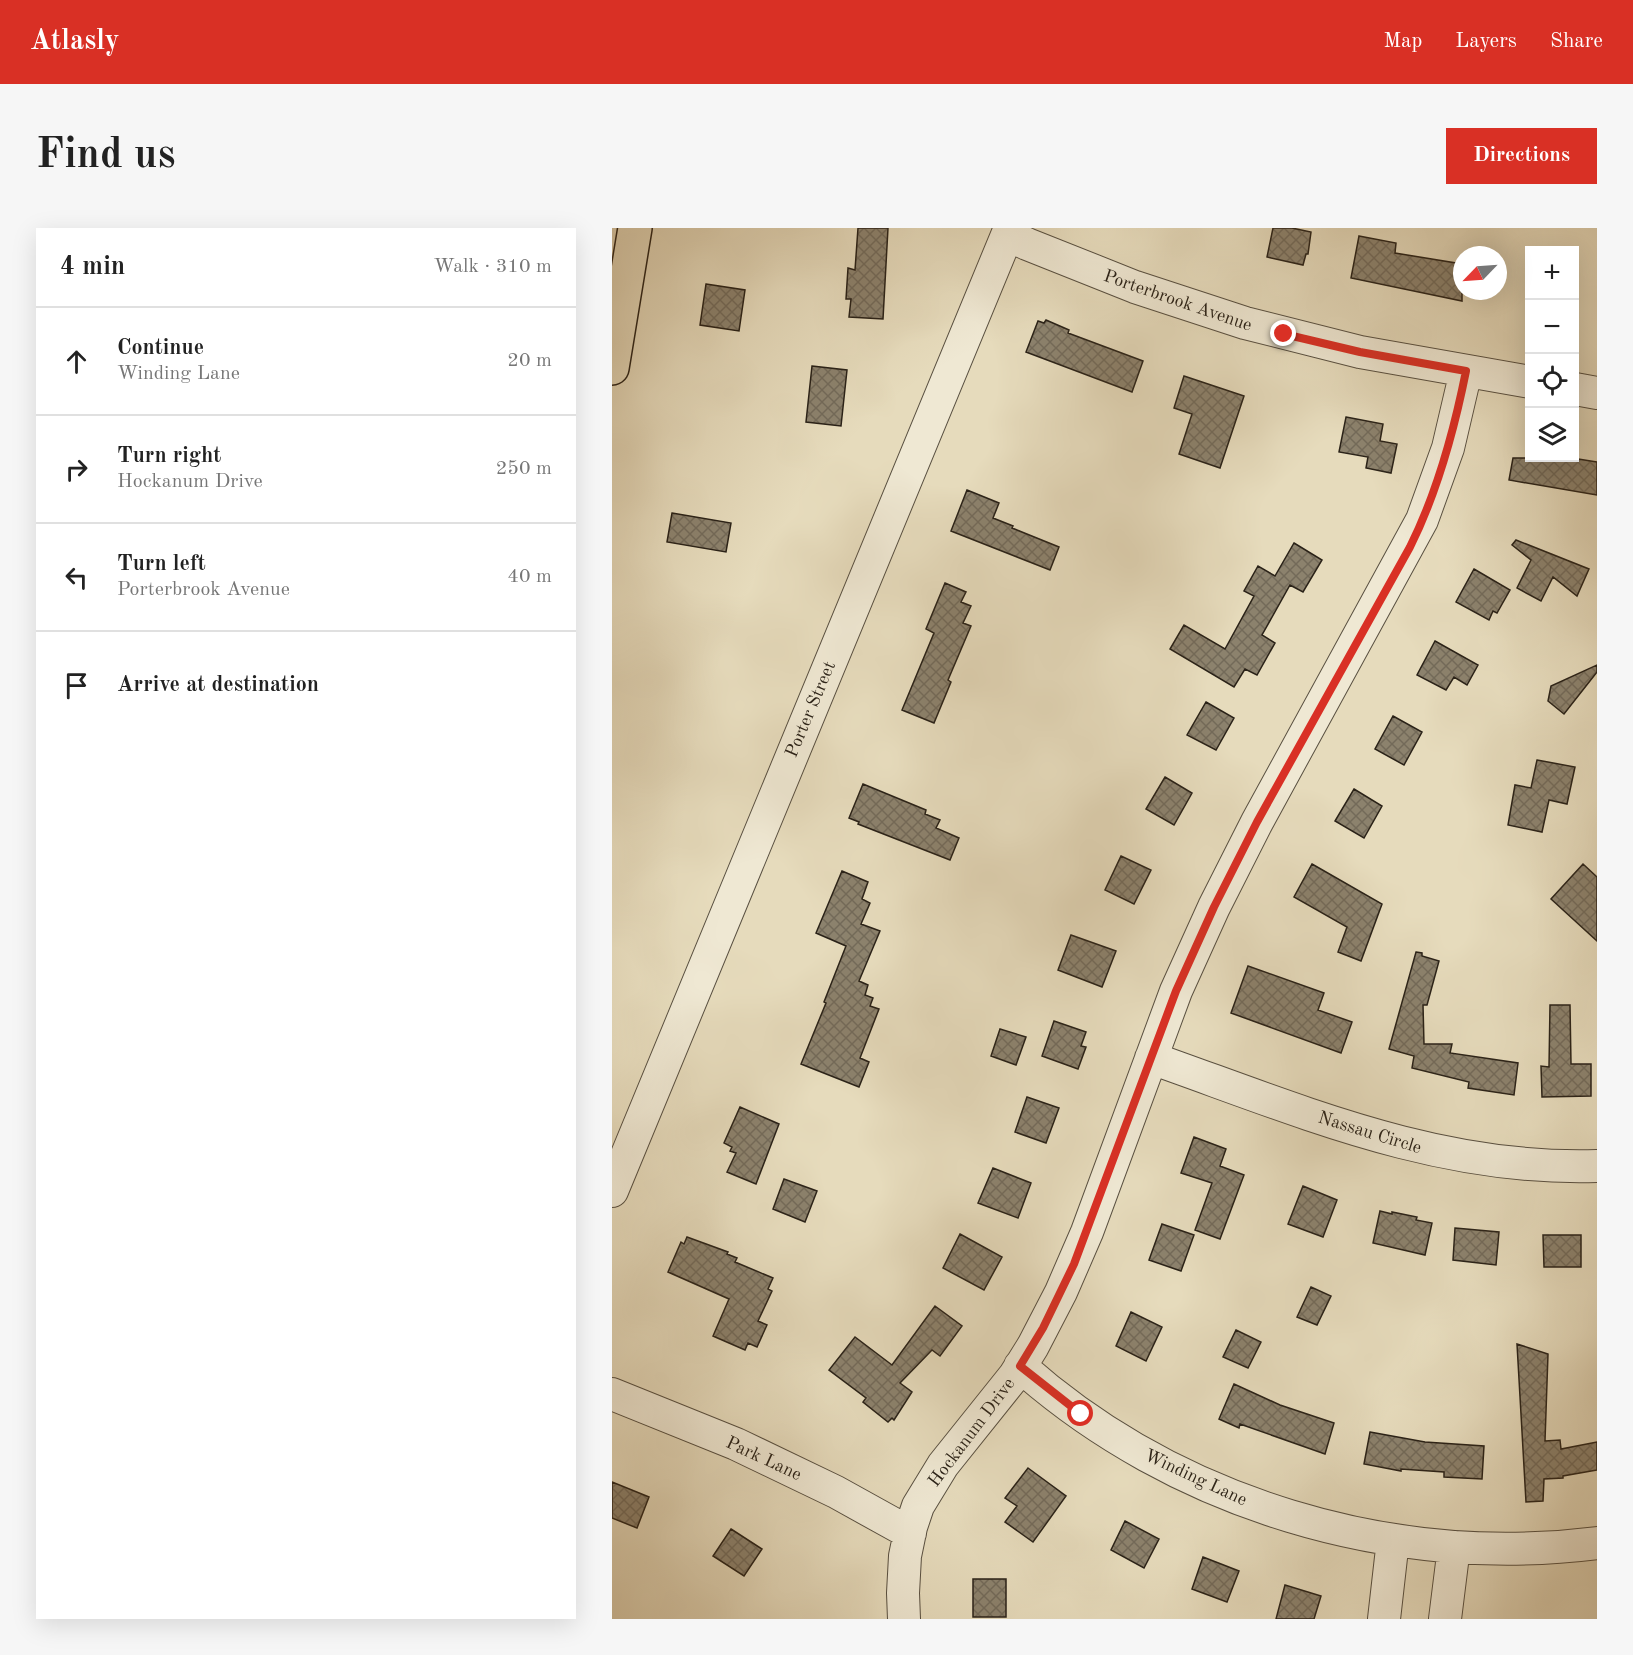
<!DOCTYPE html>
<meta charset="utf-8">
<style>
body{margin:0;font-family:"Old Standard TT",serif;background:#f6f6f6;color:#222}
.controls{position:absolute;right:18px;top:18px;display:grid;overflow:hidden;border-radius:0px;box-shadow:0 6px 24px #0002}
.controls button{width:54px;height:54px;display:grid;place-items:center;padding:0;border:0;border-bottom:2px solid #e0e0e0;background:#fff;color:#222;font:30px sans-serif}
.compass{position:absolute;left:841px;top:18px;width:54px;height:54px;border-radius:50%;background:#fff;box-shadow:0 6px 24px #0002;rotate:245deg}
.stop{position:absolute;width:18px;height:18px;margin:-14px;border:4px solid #d93025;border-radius:50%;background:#fff}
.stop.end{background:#d93025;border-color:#fff;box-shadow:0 2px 6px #0008}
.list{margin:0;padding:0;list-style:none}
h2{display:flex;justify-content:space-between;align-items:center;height:78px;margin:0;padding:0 24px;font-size:26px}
h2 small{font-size:20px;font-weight:400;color:#767676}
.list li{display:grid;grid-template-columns:39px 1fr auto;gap:18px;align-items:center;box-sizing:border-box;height:108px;padding:0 24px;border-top:2px solid #e0e0e0}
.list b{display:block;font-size:22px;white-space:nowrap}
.list p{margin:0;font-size:20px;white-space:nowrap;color:#767676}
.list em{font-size:20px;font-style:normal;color:#767676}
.icon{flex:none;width:33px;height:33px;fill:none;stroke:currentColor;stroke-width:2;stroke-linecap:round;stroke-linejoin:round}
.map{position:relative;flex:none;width:985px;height:1391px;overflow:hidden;border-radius:0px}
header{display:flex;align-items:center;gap:36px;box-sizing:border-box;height:84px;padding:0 30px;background:#d93025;color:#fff}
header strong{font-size:28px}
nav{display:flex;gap:33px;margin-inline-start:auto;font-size:21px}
.intro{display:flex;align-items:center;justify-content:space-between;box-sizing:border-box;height:144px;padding:0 36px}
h1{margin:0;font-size:42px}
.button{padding:15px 27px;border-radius:0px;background:#d93025;color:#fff;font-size:21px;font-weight:700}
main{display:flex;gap:36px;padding:0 36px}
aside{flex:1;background:#fff;border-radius:0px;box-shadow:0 6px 24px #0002}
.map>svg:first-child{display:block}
.building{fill:url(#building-cross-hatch);stroke:#2a2218;stroke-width:1.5}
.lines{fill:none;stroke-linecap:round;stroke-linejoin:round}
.minor-casing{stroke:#595041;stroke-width:34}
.major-casing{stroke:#2a2218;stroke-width:36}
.minor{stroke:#efe8d3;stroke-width:32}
.major{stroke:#e6dbbc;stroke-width:33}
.route{stroke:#d93025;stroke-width:8}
.labels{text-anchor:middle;stroke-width:5;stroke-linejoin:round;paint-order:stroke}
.street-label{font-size:18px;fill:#2a2218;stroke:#efe8d3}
</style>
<header>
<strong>Atlasly</strong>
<nav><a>Map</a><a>Layers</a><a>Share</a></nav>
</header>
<div class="intro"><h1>Find us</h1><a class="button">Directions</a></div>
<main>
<aside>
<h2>4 min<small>Walk · 310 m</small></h2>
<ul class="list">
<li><svg class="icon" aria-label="ahead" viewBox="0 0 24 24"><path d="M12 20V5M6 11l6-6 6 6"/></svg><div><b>Continue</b><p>Winding Lane</p></div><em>20 m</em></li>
<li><svg class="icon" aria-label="right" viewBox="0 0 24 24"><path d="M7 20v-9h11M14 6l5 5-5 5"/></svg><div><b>Turn right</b><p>Hockanum Drive</p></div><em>250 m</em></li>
<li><svg class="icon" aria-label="left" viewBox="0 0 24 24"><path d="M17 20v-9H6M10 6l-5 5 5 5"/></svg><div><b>Turn left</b><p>Porterbrook Avenue</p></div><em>40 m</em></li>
<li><svg class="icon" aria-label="arrive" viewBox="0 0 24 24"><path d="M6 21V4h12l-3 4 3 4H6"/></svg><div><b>Arrive at destination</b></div></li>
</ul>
</aside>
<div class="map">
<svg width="985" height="1391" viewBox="0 0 985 1391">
<defs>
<pattern id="building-cross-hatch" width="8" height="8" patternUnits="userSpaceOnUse" patternTransform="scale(1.5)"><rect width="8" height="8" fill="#8c826d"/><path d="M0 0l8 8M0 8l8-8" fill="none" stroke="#736a59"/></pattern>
</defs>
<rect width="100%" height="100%" fill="#e6dbbc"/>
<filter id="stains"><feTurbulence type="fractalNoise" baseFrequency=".00333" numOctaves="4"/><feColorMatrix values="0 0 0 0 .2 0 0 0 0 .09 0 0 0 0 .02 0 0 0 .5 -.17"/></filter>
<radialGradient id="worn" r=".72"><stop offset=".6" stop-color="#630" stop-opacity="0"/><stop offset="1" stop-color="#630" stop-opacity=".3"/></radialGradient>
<path class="building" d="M 246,0 L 276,0 L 271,91 L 237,89 L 239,71 L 234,71 L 236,40 L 243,42 Z
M 661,0 L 680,0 L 699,4 L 696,26 L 694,26 L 691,37 L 655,29 Z
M 747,8 L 784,15 L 783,25 L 850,36 L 850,73 L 739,50 Z
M 94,56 L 133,62 L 127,103 L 88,97 Z
M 434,92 L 457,102 L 456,105 L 531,133 L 520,164 L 414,124 L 426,93 L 432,95 Z
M 200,138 L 235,142 L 229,198 L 194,194 Z
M 572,148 L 632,168 L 608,240 L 567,226 L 580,186 L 562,180 Z
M 734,189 L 771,196 L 768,213 L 785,216 L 779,245 L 754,240 L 756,229 L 727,224 Z
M 901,230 L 960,230 L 985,234 L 985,267 L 897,252 Z
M 355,262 L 387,275 L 381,290 L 401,298 L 400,300 L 447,319 L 438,342 L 339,303 Z
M 60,285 L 119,295 L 114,324 L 55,314 Z
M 904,312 L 977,341 L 965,368 L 941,349 L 929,373 L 905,360 L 919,332 L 900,317 Z
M 682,315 L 710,332 L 691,364 L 678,357 L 650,407 L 663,415 L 645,447 L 633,441 L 622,459 L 558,421 L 572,397 L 613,421 L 642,368 L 632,363 L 646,338 L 663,348 Z
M 862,341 L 898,362 L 885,385 L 881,383 L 877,392 L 844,374 Z
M 333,355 L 354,364 L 349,374 L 359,378 L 351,395 L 359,398 L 336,452 L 339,454 L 322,495 L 290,482 L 322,405 L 314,401 Z
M 823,413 L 866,437 L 855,457 L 842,449 L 834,462 L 805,447 Z
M 985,437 L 985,444 L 952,486 L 936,473 L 939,458 Z
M 594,474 L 622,490 L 604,522 L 575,507 Z
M 781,488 L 810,504 L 792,537 L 763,521 Z
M 925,532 L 963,539 L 955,576 L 937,572 L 930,604 L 896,597 L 903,557 L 919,560 Z
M 553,549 L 580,565 L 562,597 L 534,581 Z
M 251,556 L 314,582 L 313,586 L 328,592 L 324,600 L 347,610 L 338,632 L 246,596 L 247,594 L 237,590 Z
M 742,561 L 770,578 L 752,610 L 723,593 Z
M 509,628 L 539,642 L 522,676 L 493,662 Z
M 700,636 L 770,676 L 749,733 L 726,724 L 735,699 L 682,669 Z
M 971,636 L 985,649 L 985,713 L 939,671 Z
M 230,643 L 256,654 L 250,671 L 258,675 L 249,696 L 268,703 L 247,753 L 256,757 L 253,767 L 261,770 L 258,778 L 267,781 L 248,830 L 257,834 L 247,859 L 189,836 L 214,775 L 212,774 L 234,718 L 204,705 Z
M 459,707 L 504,723 L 490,759 L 446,742 Z
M 804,724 L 810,725 L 810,728 L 827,733 L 815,777 L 811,777 L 812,816 L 840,816 L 838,825 L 906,835 L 902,867 L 856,860 L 857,854 L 800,840 L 802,828 L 777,821 Z
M 636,738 L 712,765 L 706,782 L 740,794 L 729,825 L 619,785 Z
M 938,777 L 958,777 L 959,836 L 979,836 L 979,868 L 930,869 L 929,838 L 937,839 Z
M 442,793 L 474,804 L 469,818 L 474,819 L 466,841 L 430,828 Z
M 388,801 L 414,809 L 404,837 L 379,828 Z
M 415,869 L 447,880 L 434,915 L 403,904 Z
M 128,879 L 167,896 L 144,956 L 115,944 L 124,925 L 118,923 L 120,919 L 112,915 Z
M 582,909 L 614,921 L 608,938 L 632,947 L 608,1011 L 583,1002 L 600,955 L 569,945 Z
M 381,940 L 419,955 L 406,990 L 366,975 Z
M 172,951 L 205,963 L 193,994 L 161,981 Z
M 691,958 L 725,972 L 711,1009 L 676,996 Z
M 768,983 L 780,986 L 780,984 L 805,989 L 804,992 L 820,995 L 813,1027 L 761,1015 Z
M 550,996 L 582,1007 L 569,1043 L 537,1032 Z
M 843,1000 L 887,1004 L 884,1037 L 841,1032 Z
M 348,1006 L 390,1029 L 372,1062 L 331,1040 Z
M 931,1007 L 969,1007 L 969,1039 L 932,1039 Z
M 75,1009 L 116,1024 L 115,1026 L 125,1030 L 123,1034 L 161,1050 L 156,1061 L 160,1063 L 146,1093 L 155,1097 L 145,1119 L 136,1115 L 133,1122 L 101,1108 L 117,1071 L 56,1044 L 69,1014 L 72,1016 Z
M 699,1059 L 719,1068 L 705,1097 L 685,1089 Z
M 323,1078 L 350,1098 L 328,1128 L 320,1122 L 288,1155 L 300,1164 L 282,1192 L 280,1190 L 276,1194 L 251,1174 L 254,1170 L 217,1142 L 243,1109 L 280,1137 Z
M 519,1084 L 550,1099 L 534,1133 L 504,1118 Z
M 624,1102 L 649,1114 L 636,1140 L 611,1129 Z
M 905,1116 L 936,1126 L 933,1213 L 948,1212 L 949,1221 L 985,1214 L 985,1242 L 951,1248 L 951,1250 L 932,1251 L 931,1273 L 914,1274 Z
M 622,1156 L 668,1177 L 722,1195 L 713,1226 L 628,1196 L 627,1200 L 607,1191 Z
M 758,1204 L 813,1214 L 872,1218 L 870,1251 L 832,1249 L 832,1244 L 789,1241 L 789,1243 L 752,1236 Z
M 416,1240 L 454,1268 L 421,1314 L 393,1294 L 405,1278 L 393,1270 Z
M 0,1254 L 37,1269 L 25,1300 L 0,1290 Z
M 513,1293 L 547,1311 L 532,1340 L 499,1322 Z
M 119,1301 L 150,1321 L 132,1348 L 101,1328 Z
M 591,1329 L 627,1343 L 615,1374 L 580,1361 Z
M 361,1351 L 394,1351 L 394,1389 L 361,1389 Z
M 673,1357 L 709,1368 L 702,1391 L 664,1391 Z"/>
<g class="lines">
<defs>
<path id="minor" d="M 396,7 L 415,16 L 523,59 L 633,95 L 748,124 L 918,154
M 963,161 L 985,165
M 539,830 C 687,882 825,943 985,938
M 0,963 L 398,0
M 408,1138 C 563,1276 780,1341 985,1315
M 0,1166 L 124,1216 L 224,1264 L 298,1305
M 292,1391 L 291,1365 L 293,1328 L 299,1299 L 306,1278 L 331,1237 L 403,1147 L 421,1118 L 449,1064 L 475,1004 L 564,763 L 602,679 L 645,594 L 810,292 L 836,220 L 854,143
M 772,1391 L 781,1312
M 833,1391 L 842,1319"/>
<path id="major" d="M 0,140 L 23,0"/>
</defs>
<use href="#minor" class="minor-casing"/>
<use href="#major" class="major-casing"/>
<use href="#minor" class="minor"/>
<use href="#major" class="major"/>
</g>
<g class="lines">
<path class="route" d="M 469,1186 L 408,1138 L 431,1100 L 462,1036 L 564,763 L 602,679 L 645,594 L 798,319 C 826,263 842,203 854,143 L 748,124 L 672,106"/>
</g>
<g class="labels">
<g class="street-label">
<text transform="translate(566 72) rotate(19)" y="6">Porterbrook Avenue</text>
<text transform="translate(198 481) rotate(-67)" y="6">Porter Street</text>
<text transform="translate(758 904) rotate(17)" y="6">Nassau Circle</text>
<text transform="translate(359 1204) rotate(-53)" y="6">Hockanum Drive</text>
<text transform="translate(152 1230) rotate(25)" y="6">Park Lane</text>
<text transform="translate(584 1249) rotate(25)" y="6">Winding Lane</text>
</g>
</g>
<rect width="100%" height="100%" filter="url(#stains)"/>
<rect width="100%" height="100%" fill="url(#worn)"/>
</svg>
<div class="controls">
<button>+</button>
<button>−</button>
<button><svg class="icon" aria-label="locate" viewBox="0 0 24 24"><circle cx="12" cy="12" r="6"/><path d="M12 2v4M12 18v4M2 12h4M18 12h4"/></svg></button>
<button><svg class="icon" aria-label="layers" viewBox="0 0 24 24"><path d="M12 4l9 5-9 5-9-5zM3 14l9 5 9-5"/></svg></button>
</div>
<svg class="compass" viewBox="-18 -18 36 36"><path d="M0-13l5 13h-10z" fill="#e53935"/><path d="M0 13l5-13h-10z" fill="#767676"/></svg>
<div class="stop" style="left:469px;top:1186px"></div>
<div class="stop end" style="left:672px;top:106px"></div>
</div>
</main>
